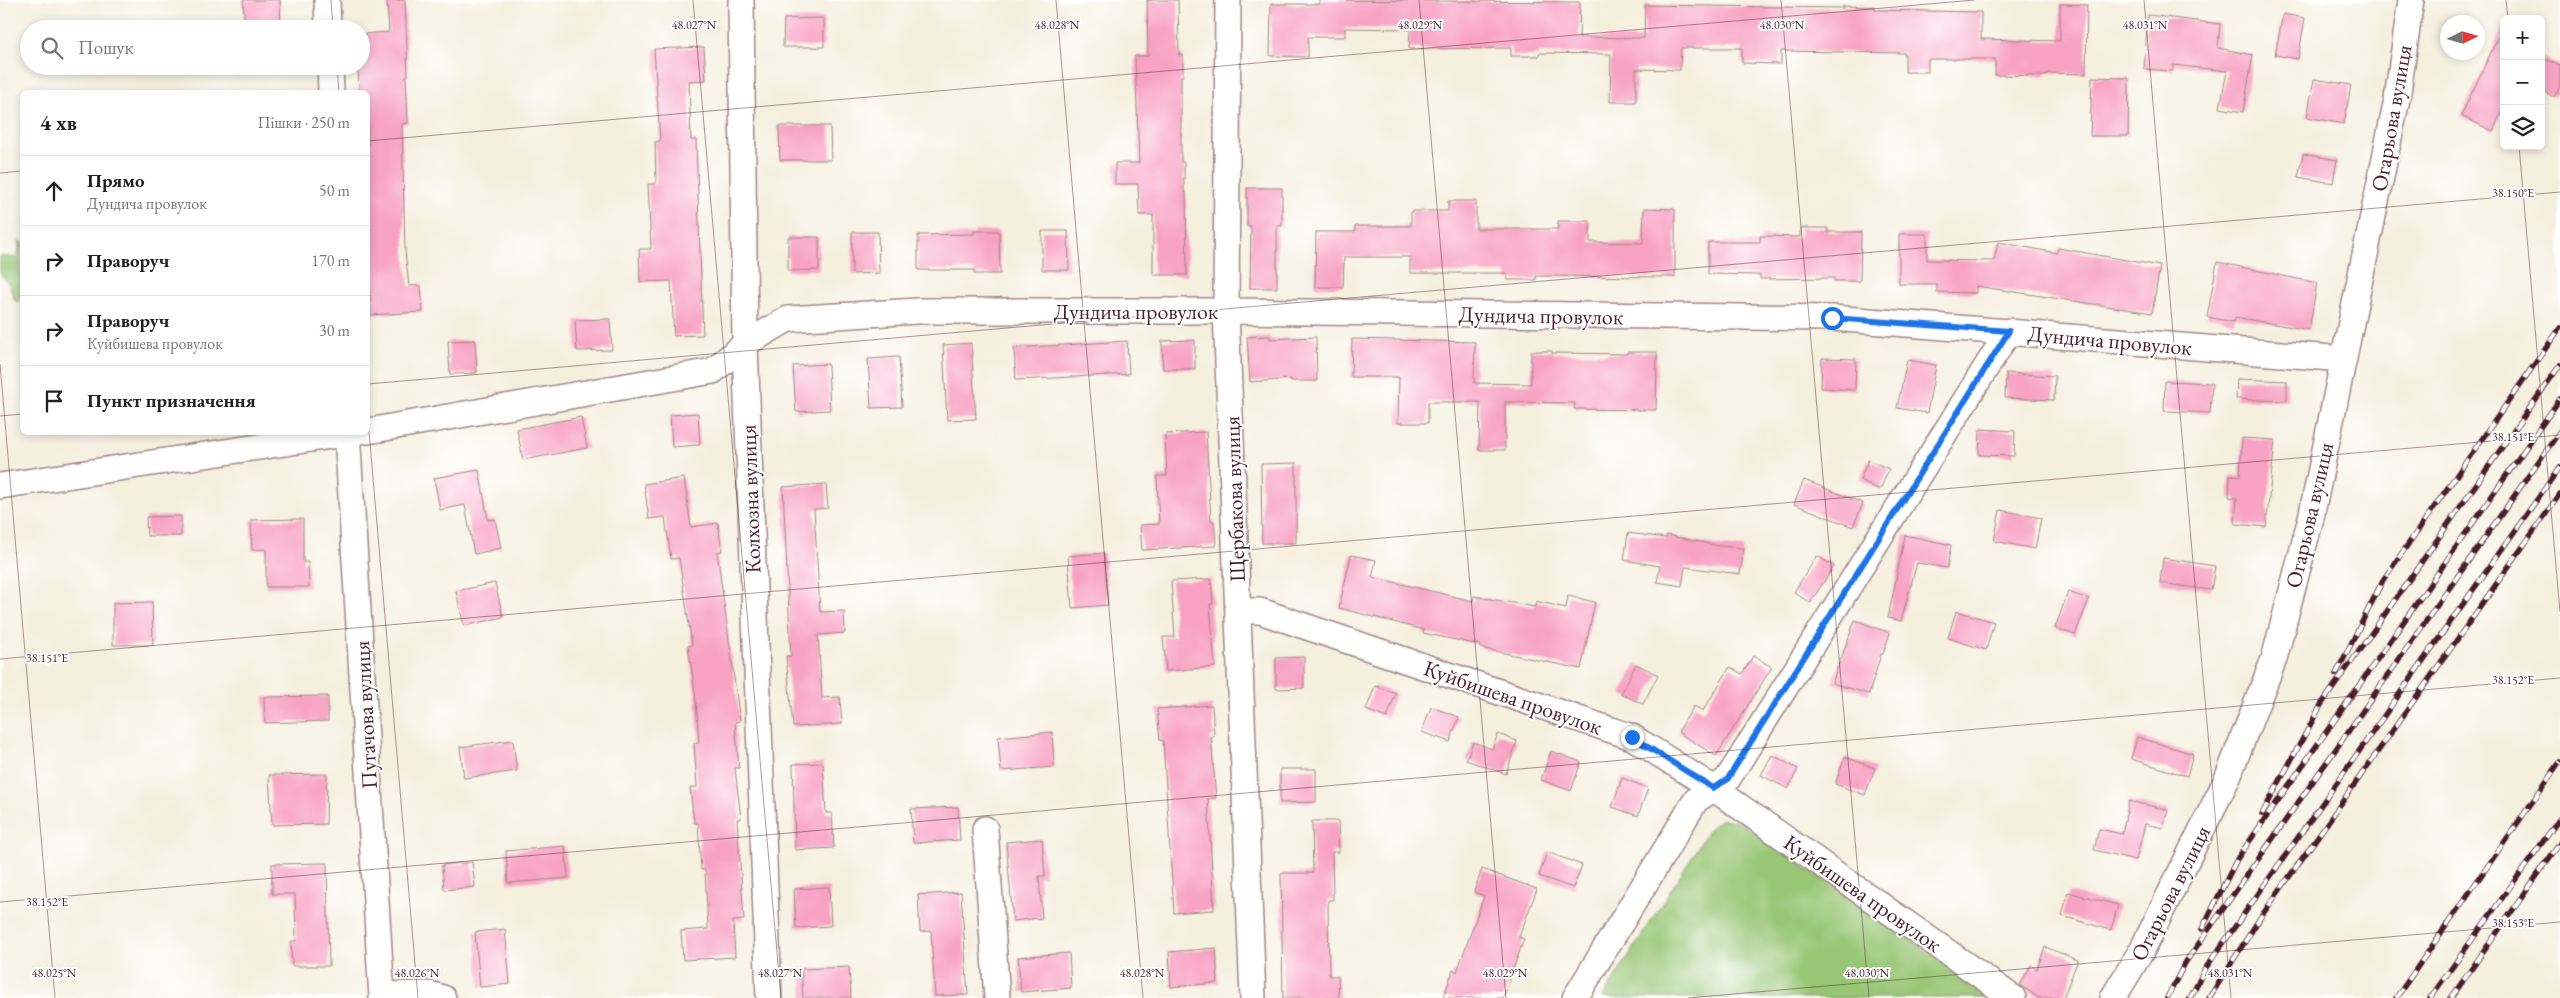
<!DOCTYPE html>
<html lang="uk">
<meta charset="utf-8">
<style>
body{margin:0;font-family:"EB Garamond",serif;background:#f6f6f6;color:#202124}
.controls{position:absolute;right:15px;top:15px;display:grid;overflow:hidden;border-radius:8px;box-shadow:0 2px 8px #0003}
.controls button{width:45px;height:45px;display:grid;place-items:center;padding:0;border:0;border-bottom:1px solid #e0e0e0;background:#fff;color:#202124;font:25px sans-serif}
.compass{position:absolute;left:2440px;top:15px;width:45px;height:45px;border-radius:50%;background:#fff;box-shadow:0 2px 8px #0003;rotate:85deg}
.stop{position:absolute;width:15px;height:15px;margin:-11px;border:4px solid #1a73e8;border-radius:50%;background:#fff}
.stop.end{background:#1a73e8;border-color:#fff;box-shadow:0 1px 5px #0008}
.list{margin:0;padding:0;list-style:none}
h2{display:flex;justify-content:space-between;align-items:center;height:65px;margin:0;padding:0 20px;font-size:21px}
h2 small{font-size:16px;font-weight:400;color:#757577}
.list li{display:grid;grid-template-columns:32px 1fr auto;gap:15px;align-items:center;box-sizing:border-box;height:70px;padding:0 20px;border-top:1px solid #e0e0e0}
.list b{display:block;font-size:19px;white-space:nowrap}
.list p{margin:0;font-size:16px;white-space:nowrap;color:#757577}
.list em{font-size:16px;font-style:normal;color:#757577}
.icon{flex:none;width:28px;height:28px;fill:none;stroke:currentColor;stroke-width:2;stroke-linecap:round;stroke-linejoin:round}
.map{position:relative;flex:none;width:2560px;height:998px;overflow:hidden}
.search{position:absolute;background:#fff;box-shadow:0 2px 8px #0003;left:20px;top:20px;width:350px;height:55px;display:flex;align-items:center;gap:12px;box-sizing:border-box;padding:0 18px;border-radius:28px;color:#757577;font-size:19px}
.panel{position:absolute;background:#fff;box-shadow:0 2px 8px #0003;left:20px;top:90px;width:350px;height:345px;border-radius:8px}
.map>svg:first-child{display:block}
.green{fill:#97c675;stroke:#707250}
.building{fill:#f8a3c4}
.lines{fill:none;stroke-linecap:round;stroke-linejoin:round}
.minor-casing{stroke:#a08784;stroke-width:28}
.minor{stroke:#fff;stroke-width:25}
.rail-casing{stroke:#4a1f2b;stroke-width:5.5}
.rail{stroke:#fff;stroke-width:4;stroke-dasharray:11;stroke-linecap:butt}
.route{stroke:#1a73e8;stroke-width:6}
.ticks{fill:none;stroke:#4a1f2b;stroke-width:1;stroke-opacity:0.45}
.labels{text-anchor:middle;stroke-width:4;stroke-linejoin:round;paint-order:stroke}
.street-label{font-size:22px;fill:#4a1f2b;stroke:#fff}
.ticks-label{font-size:12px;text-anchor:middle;fill:#4a1f2b;stroke:#fff;stroke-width:4;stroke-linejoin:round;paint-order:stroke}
</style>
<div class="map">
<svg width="2560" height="998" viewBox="0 0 2560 998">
<rect width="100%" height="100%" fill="#fff"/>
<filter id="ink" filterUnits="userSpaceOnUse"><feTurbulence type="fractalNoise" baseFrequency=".02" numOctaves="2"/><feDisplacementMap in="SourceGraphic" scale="10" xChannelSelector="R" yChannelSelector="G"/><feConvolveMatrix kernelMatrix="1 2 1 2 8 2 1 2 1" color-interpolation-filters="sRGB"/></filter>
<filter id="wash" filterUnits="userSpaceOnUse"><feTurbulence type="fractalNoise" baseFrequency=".0096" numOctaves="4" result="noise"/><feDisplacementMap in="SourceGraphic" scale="20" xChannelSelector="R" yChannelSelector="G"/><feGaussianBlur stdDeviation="1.12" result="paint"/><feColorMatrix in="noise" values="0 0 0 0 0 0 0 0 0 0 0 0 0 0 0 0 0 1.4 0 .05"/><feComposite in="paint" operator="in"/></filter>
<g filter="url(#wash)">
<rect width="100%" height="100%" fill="#f5efde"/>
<path class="green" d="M 19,241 L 22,242 L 20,301 L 15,301 L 9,284 L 0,273 L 0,256 L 18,258 Z
M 1722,819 L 1738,821 L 1996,998 L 1602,998 L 1710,828 Z"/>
<g id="blocks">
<path class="building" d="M 243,0 L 280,0 L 281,29 L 245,29 Z
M 387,0 L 405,0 L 408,76 L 406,76 L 408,123 L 402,124 L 405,251 L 409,286 L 421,285 L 423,312 L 371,315 L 368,255 L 368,92 L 359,92 L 358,66 L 361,66 L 361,34 L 389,32 Z
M 1147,0 L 1178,0 L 1179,55 L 1183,55 L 1183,76 L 1181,76 L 1181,162 L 1184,162 L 1184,192 L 1186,192 L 1187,275 L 1153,275 L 1153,215 L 1139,215 L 1138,184 L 1115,184 L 1115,163 L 1139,163 L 1135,56 L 1148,56 Z
M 1319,0 L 1580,2 L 1579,37 L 1644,38 L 1645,5 L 1843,8 L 1843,6 L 1875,7 L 1875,10 L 1981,12 L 1981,39 L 2060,41 L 2060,4 L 2087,5 L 2086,74 L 2047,73 L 2046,76 L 1995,75 L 1995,59 L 1928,59 L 1928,72 L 1905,72 L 1905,53 L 1781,51 L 1781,64 L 1742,63 L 1742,48 L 1681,48 L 1680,70 L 1636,69 L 1636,102 L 1610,102 L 1611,54 L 1539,53 L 1539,56 L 1511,56 L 1511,48 L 1409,49 L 1410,29 L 1345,28 L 1345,37 L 1308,37 L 1308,57 L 1270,56 L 1271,4 L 1319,4 Z
M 2283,14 L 2305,18 L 2298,59 L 2275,55 Z
M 2148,15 L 2220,24 L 2218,48 L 2253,55 L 2243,112 L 2220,108 L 2227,71 L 2173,65 L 2173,71 L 2144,69 Z
M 824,18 L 824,47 L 783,47 L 784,19 Z
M 2504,25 L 2504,108 L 2493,131 L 2461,116 Z
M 704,47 L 706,80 L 689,81 L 691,140 L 696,140 L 703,335 L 674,336 L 671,281 L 640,282 L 639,249 L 651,249 L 648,184 L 656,184 L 655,142 L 660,141 L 654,49 Z
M 2541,57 L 2560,66 L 2560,87 L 2554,97 L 2541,90 Z
M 2092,77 L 2129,78 L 2128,136 L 2090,136 Z
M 2314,79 L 2351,85 L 2344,124 L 2307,117 Z
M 779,126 L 830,126 L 831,160 L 780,160 Z
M 2303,154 L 2337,160 L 2333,183 L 2298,177 Z
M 1247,188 L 1282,188 L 1282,226 L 1277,226 L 1277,288 L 1250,288 L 1251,226 L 1247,226 Z
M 1448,201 L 1476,201 L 1476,229 L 1558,229 L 1558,221 L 1590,221 L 1590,242 L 1643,243 L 1644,208 L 1675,209 L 1675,277 L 1536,276 L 1536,280 L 1507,280 L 1507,273 L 1410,273 L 1410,257 L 1344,257 L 1343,287 L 1315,287 L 1316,232 L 1355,232 L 1355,226 L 1411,226 L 1411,211 L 1448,211 Z
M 1800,228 L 1828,228 L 1828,232 L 1861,232 L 1860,281 L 1834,281 L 1834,278 L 1760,279 L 1760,275 L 1708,274 L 1708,242 L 1760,242 L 1760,236 L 1800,237 Z
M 974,231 L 999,231 L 1000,274 L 974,274 L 974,270 L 918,270 L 918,235 L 974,234 Z
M 1042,231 L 1068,231 L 1069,270 L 1042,270 Z
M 852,232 L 878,232 L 879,273 L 852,274 Z
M 1899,234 L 1927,234 L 1927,260 L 1994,261 L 1998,242 L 2057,253 L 2058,248 L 2160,266 L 2152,313 L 1976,286 L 1976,293 L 1937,292 L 1937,284 L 1899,284 Z
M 788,237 L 819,237 L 819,270 L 788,271 Z
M 2217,262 L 2317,283 L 2309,330 L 2235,317 L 2234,322 L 2207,317 Z
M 610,319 L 612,350 L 577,351 L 575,320 Z
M 1270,336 L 1270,339 L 1316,337 L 1317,381 L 1291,381 L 1291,379 L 1250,382 L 1247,337 Z
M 1352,339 L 1475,342 L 1474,383 L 1531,384 L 1531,351 L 1552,351 L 1552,353 L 1627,354 L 1627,352 L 1657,352 L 1656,410 L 1574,409 L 1575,403 L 1505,402 L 1505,450 L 1479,450 L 1480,402 L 1428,402 L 1428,423 L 1398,423 L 1399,377 L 1351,377 Z
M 475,340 L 477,373 L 450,374 L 448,341 Z
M 1195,340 L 1195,369 L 1163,369 L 1162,341 Z
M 1127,341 L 1129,374 L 1016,380 L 1014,348 Z
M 971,343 L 976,419 L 947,420 L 943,345 Z
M 899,357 L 902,407 L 871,408 L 868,359 Z
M 1822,358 L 1856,359 L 1855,390 L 1821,388 Z
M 1907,360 L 1936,365 L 1927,413 L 1897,408 Z
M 828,364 L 830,410 L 796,412 L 793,366 Z
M 2006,373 L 2055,376 L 2054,400 L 2005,398 Z
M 2237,379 L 2287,381 L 2287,401 L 2236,399 Z
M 2165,381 L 2212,383 L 2210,413 L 2164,411 Z
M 698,413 L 700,445 L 672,447 L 670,415 Z
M 581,417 L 587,448 L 523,460 L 517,429 Z
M 1980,429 L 2015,431 L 2014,456 L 1979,455 Z
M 1206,432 L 1211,521 L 1214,521 L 1216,546 L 1142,550 L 1140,525 L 1159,524 L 1157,476 L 1167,476 L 1165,434 Z
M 2242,438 L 2275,440 L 2266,527 L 2235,524 L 2237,498 L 2229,497 L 2230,475 L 2240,476 Z
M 1868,460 L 1889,469 L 1880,490 L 1860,480 Z
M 1296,463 L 1296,543 L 1262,543 L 1261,464 Z
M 479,470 L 488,520 L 495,519 L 501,548 L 474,554 L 465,505 L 440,510 L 434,478 Z
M 684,478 L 691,527 L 718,523 L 722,551 L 717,552 L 740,721 L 735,722 L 739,768 L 735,768 L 741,819 L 737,819 L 744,920 L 733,921 L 735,957 L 683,960 L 681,931 L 708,929 L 705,870 L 701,870 L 698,823 L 694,823 L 690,788 L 697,787 L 694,743 L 699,743 L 696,699 L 688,646 L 692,645 L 679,558 L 671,559 L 665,517 L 649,519 L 644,484 Z
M 1804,480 L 1863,503 L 1853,527 L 1794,504 Z
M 826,484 L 828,508 L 814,509 L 820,612 L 844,611 L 845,633 L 818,635 L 822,698 L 840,697 L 842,724 L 793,727 L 786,656 L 791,656 L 783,487 Z
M 2000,510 L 2041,518 L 2035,549 L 1994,541 Z
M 181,516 L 181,536 L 147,536 L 146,517 Z
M 303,519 L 303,562 L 308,562 L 309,587 L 266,587 L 266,549 L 252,550 L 251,520 Z
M 1628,533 L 1666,538 L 1667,535 L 1719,546 L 1744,548 L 1740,574 L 1685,567 L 1682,586 L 1657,582 L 1660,566 L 1624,560 Z
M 1905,535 L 1951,545 L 1947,568 L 1917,563 L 1901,621 L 1888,618 Z
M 1104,553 L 1108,605 L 1072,608 L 1068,556 Z
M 1351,555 L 1376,560 L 1372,577 L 1473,601 L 1474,596 L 1535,607 L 1536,601 L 1566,608 L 1568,596 L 1595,602 L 1581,669 L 1480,648 L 1480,645 L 1423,633 L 1424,630 L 1339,608 Z
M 1817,556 L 1834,566 L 1810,603 L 1794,592 Z
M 2163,558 L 2215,566 L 2211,590 L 2160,583 Z
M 1211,579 L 1213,604 L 1210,604 L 1215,667 L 1166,671 L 1163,637 L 1175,637 L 1171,581 Z
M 495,583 L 503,617 L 464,626 L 456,591 Z
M 2068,592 L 2089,599 L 2075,635 L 2055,628 Z
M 152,602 L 153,645 L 113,645 L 113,603 Z
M 1956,611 L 1994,622 L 1986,650 L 1948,638 Z
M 1855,620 L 1890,633 L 1883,654 L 1881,654 L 1869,694 L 1832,683 Z
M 1753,656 L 1772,667 L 1716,756 L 1678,732 L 1694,706 L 1703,711 L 1730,667 L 1742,674 Z
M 1304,657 L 1304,688 L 1276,689 L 1276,658 Z
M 1636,664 L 1658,675 L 1643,704 L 1621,694 Z
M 1375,686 L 1396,693 L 1387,718 L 1366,710 Z
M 328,696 L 328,721 L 265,723 L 264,697 Z
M 1212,705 L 1214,736 L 1211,737 L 1216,798 L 1208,799 L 1214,910 L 1174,913 L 1163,740 L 1160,741 L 1157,709 Z
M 1431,707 L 1459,717 L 1450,742 L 1422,732 Z
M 1052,732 L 1054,767 L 1001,771 L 998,737 Z
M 1498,734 L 1517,741 L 1506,774 L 1466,760 L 1473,742 L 1492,749 Z
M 2137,737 L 2193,754 L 2187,776 L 2131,759 Z
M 513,740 L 517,771 L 464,778 L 460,747 Z
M 1551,751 L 1581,762 L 1571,791 L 1541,780 Z
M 1772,755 L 1798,769 L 1788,789 L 1761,775 Z
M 1845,757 L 1875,768 L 1865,795 L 1835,784 Z
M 823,763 L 826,813 L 832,813 L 834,848 L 795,850 L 793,764 Z
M 1280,769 L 1316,769 L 1316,802 L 1280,803 Z
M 327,774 L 326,824 L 272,825 L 269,775 Z
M 1622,778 L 1648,788 L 1638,816 L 1612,807 Z
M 2129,801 L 2168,810 L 2163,828 L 2145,824 L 2136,860 L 2094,850 L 2099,829 L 2122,834 Z
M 958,807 L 960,840 L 913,843 L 911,809 Z
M 1312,821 L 1338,821 L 1339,852 L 1332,852 L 1333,900 L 1328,900 L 1329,976 L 1338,976 L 1339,998 L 1283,998 L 1281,873 L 1313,873 Z
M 1042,839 L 1045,876 L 1039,876 L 1042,918 L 1013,921 L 1006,842 Z
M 565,846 L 568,878 L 508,883 L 506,851 Z
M 1547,852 L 1582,865 L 1573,888 L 1539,876 Z
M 472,862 L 475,887 L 444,890 L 442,865 Z
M 327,863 L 329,966 L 292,966 L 291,941 L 296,941 L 295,894 L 272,894 L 272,864 Z
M 1482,869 L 1537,889 L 1519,937 L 1524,939 L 1503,998 L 1443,998 L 1453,970 L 1457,972 L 1484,896 L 1474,892 Z
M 829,887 L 831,926 L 796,928 L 794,889 Z
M 961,892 L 968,995 L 935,996 L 931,931 L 920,932 L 918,895 Z
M 2068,892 L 2118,905 L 2111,930 L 2062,916 Z
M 505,929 L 510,984 L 480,987 L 475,932 Z
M 2045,947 L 2078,960 L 2063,998 L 2039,998 L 2020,985 L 2031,965 L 2037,969 Z
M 1216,948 L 1218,983 L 1171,987 L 1169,952 Z
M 1069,953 L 1071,988 L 1021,992 L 1018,957 Z
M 849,967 L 851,998 L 803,998 L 801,969 Z"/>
</g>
</g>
<g filter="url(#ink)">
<use href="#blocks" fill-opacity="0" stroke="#a08784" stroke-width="1"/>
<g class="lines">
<defs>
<path id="minor" d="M 327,0 L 328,29
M 741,0 L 745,344 L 769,998
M 1228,0 L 1226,311 L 1253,998
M 330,66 L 331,92
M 368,431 L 713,371 L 745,344 L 788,319 L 917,311 L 1226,311 L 1832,318 L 2344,359
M 347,432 L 382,998
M 0,486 L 357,432
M 1239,611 L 1260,611 L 1632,737 L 1713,788 L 2013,998
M 985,829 L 997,998
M 382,995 L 429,994 L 443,998
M 1575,998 L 1696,800 L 1727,780 L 2009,331
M 2113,998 L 2143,948 L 2227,779 L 2274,659 L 2311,518 L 2397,99 L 2411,0"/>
</defs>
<use href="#minor" class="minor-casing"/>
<use href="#minor" class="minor"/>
<defs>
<path id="rail" d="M 2336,674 L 2383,580 L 2560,328
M 2262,814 L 2321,705 L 2560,365
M 2202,929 L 2237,859 L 2560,399
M 2167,998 L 2185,963 L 2560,431
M 2190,998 L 2205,969 L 2560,467
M 2209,998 L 2260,918 L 2560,494
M 2396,998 L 2560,762
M 2430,998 L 2560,818
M 2451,998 L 2560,843"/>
</defs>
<use href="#rail" class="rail-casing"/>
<use href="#rail" class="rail"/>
</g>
</g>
<g class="lines" filter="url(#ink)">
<path class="route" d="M 1632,737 L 1713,788 L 1727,780 L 2009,331 L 1832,318"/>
</g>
<path class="ticks" d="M 331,0 L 333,29M 693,0 L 781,998M 1056,0 L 1143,998M 1419,0 L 1506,998M 1781,0 L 1869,998M 2144,0 L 2231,998M 2506,0 L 2508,19M 337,66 L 339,92M 368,141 L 1974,0M 2519,146 L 2560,612M 0,173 L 22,171M 0,364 L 55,998M 368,384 L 2560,192M 0,416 L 22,414M 368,420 L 418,998M 0,659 L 2560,435M 0,902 L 2560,678M 1688,998 L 2560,922"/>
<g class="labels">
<g class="street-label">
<text transform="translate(2391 118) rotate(-80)" y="8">Огарьова вулиця</text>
<text x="1136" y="319">Дундича провулок</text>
<text transform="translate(1541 315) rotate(1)" y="8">Дундича провулок</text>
<text transform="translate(2110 340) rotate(5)" y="8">Дундича провулок</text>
<text transform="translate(750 499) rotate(-92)" y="8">Колхозна вулиця</text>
<text transform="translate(1234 499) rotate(-92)" y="8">Щербакова вулиця</text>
<text transform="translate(2309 515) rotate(-77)" y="8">Огарьова вулиця</text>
<text transform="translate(1513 697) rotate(19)" y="8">Куйбишева провулок</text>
<text transform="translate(365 715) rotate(-93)" y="8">Пугачова вулиця</text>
<text transform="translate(1863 893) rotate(35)" y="8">Куйбишева провулок</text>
<text transform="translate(2170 893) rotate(-63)" y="8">Огарьова вулиця</text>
</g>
</g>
<g class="ticks-label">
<text x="694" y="29">48.027°N</text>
<text x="1057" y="29">48.028°N</text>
<text x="1420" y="29">48.029°N</text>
<text x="1782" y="29">48.030°N</text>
<text x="2145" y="29">48.031°N</text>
<text x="2513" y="197">38.150°E</text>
<text x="2513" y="441">38.151°E</text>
<text x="47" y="662">38.151°E</text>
<text x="2513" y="684">38.152°E</text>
<text x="47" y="906">38.152°E</text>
<text x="2513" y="927">38.153°E</text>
<text x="54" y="977">48.025°N</text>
<text x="417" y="977">48.026°N</text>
<text x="780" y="977">48.027°N</text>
<text x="1142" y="977">48.028°N</text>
<text x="1505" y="977">48.029°N</text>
<text x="1867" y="977">48.030°N</text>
<text x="2230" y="977">48.031°N</text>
</g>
</svg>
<div class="controls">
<button>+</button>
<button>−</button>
<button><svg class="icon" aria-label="layers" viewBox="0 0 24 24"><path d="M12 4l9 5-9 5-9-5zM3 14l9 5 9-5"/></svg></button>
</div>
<svg class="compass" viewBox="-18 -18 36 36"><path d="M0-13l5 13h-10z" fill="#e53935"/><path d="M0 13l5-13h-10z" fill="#757577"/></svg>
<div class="stop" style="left:1832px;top:318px"></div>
<div class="stop end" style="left:1632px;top:737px"></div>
<div class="search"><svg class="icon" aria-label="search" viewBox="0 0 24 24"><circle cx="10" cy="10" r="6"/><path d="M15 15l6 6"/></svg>Пошук</div>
<section class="panel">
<h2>4 хв<small>Пішки · 250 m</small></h2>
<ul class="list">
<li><svg class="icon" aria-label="ahead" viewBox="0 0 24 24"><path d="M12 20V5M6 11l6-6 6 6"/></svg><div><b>Прямо</b><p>Дундича провулок</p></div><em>50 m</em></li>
<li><svg class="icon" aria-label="right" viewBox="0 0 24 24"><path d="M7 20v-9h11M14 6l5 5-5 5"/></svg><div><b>Праворуч</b></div><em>170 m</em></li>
<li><svg class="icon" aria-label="right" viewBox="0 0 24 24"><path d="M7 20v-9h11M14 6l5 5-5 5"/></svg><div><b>Праворуч</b><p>Куйбишева провулок</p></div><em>30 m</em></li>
<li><svg class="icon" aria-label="arrive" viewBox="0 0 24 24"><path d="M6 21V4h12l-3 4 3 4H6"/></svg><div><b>Пункт призначення</b></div></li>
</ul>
</section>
</div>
